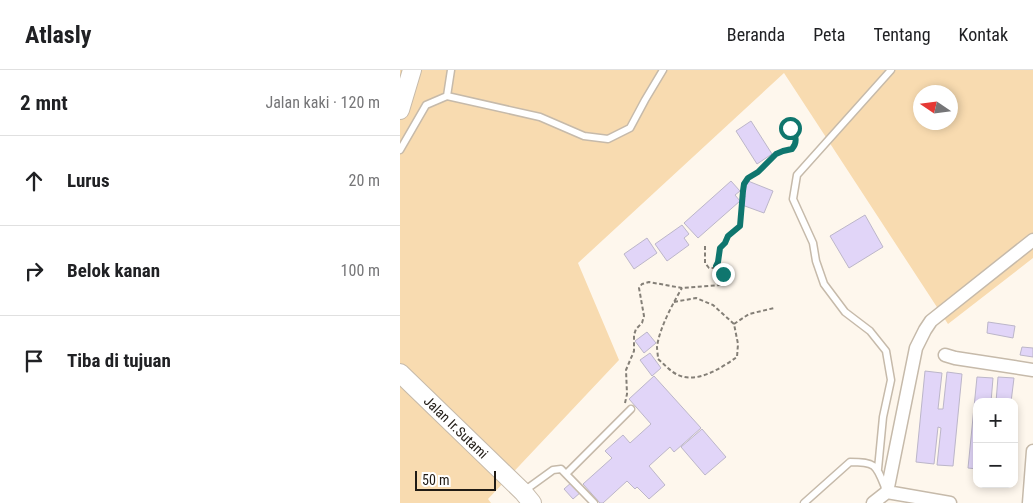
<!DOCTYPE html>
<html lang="id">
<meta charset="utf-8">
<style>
body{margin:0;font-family:"Roboto Condensed",sans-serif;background:#f2f2f2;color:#202124}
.controls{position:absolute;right:15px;bottom:15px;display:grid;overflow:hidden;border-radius:10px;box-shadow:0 2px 8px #0003}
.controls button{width:45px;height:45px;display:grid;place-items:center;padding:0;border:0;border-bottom:1px solid #e0e0e0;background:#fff;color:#202124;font:25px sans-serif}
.compass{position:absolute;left:513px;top:15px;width:45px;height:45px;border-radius:50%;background:#fff;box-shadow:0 2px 8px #0003;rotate:283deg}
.scale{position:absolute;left:15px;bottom:12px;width:81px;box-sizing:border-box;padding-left:5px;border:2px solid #201b15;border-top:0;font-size:14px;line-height:18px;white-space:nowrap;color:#201b15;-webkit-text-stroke:4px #fff;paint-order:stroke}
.stop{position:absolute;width:15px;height:15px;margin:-11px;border:4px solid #0f766e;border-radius:50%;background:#fff}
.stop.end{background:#0f766e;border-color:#fff;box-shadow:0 1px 5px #0008}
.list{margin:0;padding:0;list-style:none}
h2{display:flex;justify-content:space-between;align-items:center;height:65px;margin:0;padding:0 20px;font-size:21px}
h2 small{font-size:16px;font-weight:400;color:#757577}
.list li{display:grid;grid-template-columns:32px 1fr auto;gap:15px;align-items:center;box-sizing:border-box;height:90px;padding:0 20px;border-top:1px solid #e0e0e0}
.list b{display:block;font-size:19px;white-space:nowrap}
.list em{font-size:16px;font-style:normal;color:#757577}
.icon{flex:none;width:28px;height:28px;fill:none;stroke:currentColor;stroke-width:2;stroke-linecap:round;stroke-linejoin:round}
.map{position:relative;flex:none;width:633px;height:433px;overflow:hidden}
header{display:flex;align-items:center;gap:30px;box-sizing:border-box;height:70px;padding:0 25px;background:#fff;border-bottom:1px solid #e0e0e0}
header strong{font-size:24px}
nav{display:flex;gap:28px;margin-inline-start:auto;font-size:18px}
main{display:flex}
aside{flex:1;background:#fff}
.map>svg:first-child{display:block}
.green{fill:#f8dbb0;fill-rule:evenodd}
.building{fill:#e1d5f8;stroke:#bcb6c9}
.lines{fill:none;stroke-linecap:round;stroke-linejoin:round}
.lane-casing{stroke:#c6baaa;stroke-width:9}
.street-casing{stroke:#c6baaa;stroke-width:15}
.secondary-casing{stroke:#c6baaa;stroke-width:20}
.path{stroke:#847f77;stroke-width:2;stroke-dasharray:4 2.5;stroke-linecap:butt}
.lane{stroke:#fff;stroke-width:6}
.street{stroke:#fff;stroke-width:12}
.secondary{stroke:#fff;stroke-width:18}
.route{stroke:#0f766e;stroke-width:6}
.labels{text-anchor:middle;stroke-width:4;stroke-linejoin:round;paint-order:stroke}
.street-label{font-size:14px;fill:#201b15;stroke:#fff}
</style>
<header>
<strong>Atlasly</strong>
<nav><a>Beranda</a><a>Peta</a><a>Tentang</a><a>Kontak</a></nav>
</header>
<main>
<aside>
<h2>2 mnt<small>Jalan kaki · 120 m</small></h2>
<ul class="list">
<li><svg class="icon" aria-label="ahead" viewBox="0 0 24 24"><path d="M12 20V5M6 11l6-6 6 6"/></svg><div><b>Lurus</b></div><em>20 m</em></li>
<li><svg class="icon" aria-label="right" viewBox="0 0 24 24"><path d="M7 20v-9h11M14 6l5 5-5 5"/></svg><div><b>Belok kanan</b></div><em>100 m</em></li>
<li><svg class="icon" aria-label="arrive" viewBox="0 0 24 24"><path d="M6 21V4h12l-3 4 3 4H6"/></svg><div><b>Tiba di tujuan</b></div></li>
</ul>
</aside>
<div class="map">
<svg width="633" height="433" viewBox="0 0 633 433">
<rect width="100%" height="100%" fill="#fef7ed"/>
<path class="green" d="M 0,0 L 633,0 L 633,188 L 548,254 L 384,3 L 178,193 L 219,290 L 88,429 L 91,433 L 0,433 ZM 520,22 L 550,22 L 550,52 L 520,52 Z"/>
<path class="building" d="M 351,51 L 372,84 L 357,94 L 336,61 Z
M 331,111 L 340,121 L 335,125 L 340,131 L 298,168 L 284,153 Z
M 348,111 L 373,121 L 364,143 L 342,135 L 345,126 L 343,125 Z
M 465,145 L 483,177 L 449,198 L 430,166 Z
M 282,155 L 289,164 L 284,168 L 289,175 L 267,191 L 255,174 Z
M 247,168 L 257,183 L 234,199 L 224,184 Z
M 588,252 L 615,256 L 613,268 L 587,263 Z
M 247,262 L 256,273 L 244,283 L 235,271 Z
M 622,277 L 633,278 L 633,287 L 620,285 Z
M 250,283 L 261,298 L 252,306 L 240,290 Z
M 525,301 L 542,303 L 538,339 L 543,339 L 547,302 L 562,304 L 553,396 L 537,395 L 541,358 L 538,357 L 534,394 L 516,392 Z
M 254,306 L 301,358 L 274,382 L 270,377 L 249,396 L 265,415 L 249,429 L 237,417 L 235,419 L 227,411 L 203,433 L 200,433 L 183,414 L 212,388 L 205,381 L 223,365 L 230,373 L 251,354 L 229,329 Z
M 577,307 L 593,308 L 591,332 L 577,332 L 577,399 L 568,398 Z
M 598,307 L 614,308 L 611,332 L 596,332 Z
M 302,359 L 326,387 L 305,405 L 281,377 Z
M 172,412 L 181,422 L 173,429 L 164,419 Z"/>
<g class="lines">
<defs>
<path id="lane" d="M 47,26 L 51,0
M 0,80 L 26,35 L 47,26 L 140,47 L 184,66 L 208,69 L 230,58 L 245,30 L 263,0
M 478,399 L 483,347 L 491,310 L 486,281 L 470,261 L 445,242 L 424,214 L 416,191 L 413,173 L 393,129 L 397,105 L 491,0
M 166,404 L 231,339
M 124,421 L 153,400 L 161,399 L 194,433
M 404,433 L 450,392 C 477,392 476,395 486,420"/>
<path id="street" d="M 545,285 L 555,288 L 633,300
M 487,422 L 516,278 L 525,260 L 531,251 L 633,170
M 473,433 L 487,422 L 550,433
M 629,433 L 633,381"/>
<g id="secondary">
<path d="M 0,40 L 12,0"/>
<path id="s1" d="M 0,303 L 123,422 L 132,433"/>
</g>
</defs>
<use href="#lane" class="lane-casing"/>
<use href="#street" class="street-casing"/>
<use href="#secondary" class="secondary-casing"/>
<path class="path" d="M 305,176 L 305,193 L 309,198 L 314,198 L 318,192 L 320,178 L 325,173 L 328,166 L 340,156 L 343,121 L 344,114 L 348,108 L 358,102 L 376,84 L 383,81 L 392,79 C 398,72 396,64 390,57
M 274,232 L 296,228 L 313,235 L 334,254 L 338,274 L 337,287 C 321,298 296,315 276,304 C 269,300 264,294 258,289 C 258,285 257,280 257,277 C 259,259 273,233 282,218
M 334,254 L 349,244 L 374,238
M 225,333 L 227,324 L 226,300 L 234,281 L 234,265 L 236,259 L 242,253 L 244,246 L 239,218 L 242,214 L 249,212 L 282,218 L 320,215 L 325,212 L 323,204 L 316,196"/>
<use href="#lane" class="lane"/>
<use href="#street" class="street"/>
<use href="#secondary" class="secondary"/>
</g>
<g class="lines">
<path class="route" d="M 323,204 L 316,196 L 318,192 L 320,178 L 325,173 L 328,166 L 340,156 L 343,121 L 344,114 L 348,108 L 358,102 L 376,84 L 383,81 L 392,79 C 398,72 396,64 390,58"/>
</g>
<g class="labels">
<g class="street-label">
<text dy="5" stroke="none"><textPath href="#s1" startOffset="78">Jalan Ir.Sutami</textPath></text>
</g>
</g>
</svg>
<div class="controls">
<button>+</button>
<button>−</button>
</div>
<svg class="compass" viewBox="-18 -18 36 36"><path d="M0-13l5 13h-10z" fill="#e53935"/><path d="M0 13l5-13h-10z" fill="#757577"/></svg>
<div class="scale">50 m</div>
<div class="stop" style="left:390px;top:58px"></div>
<div class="stop end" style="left:323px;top:204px"></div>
</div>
</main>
